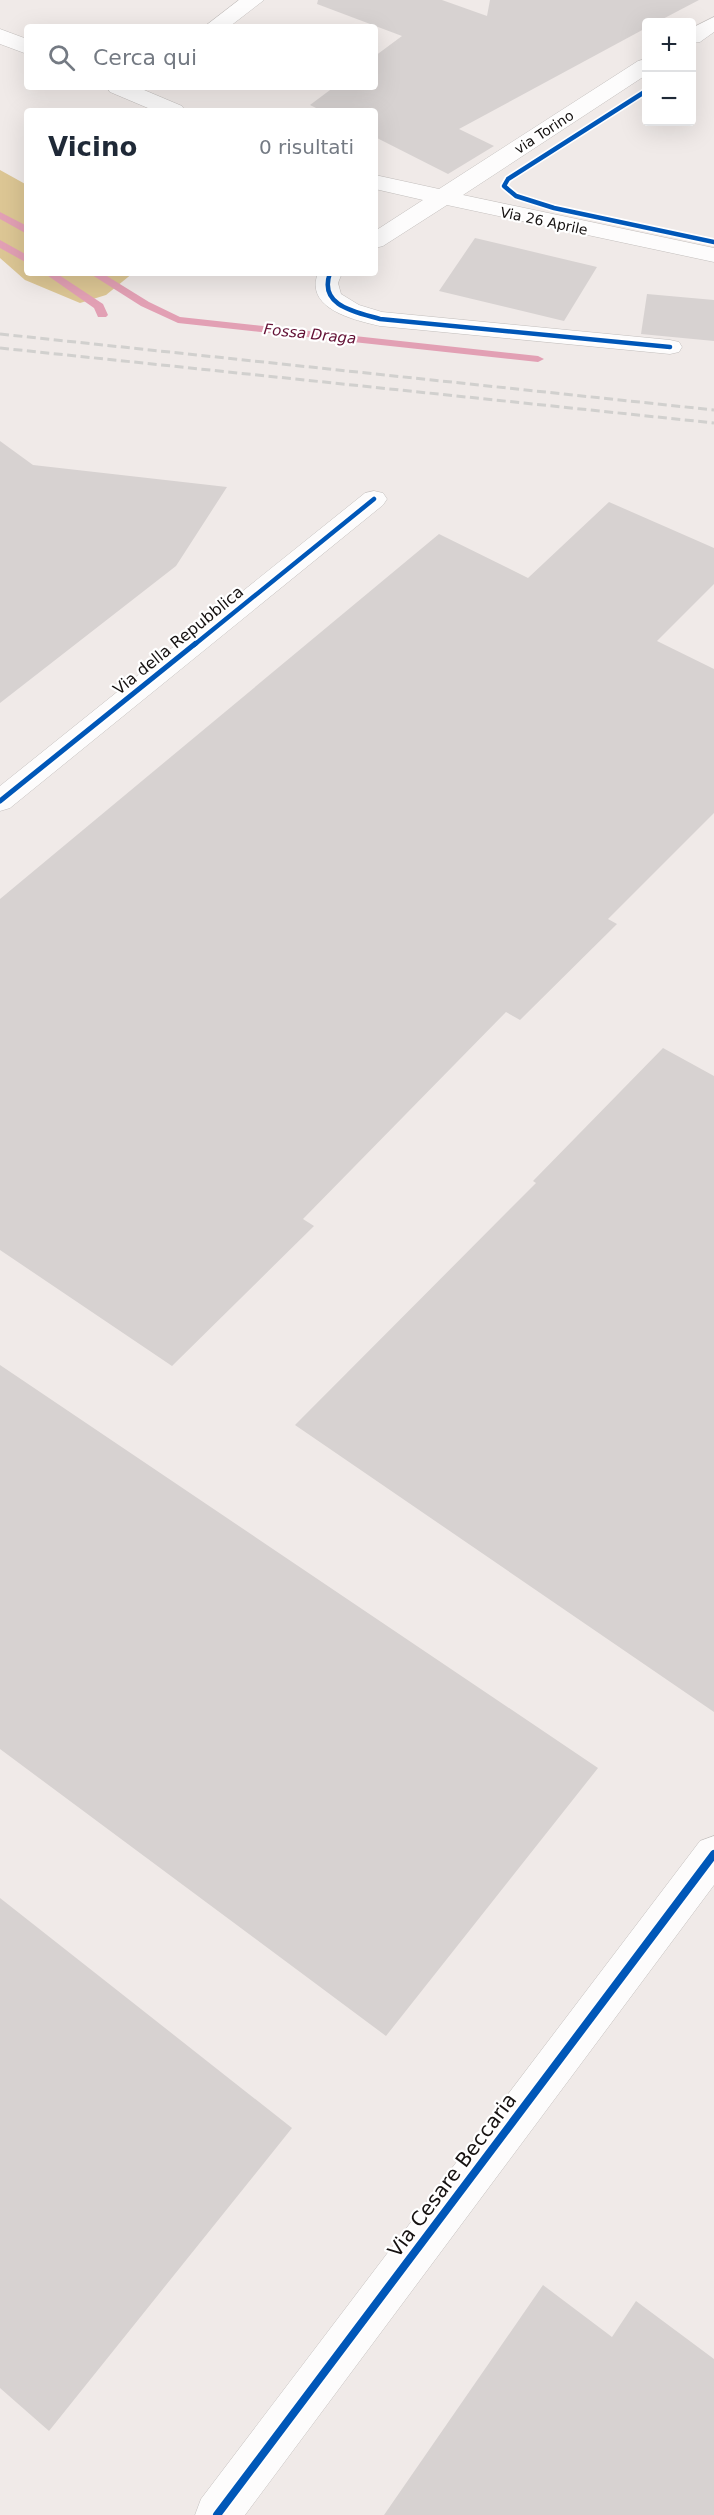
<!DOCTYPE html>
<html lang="it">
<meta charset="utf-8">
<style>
body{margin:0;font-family:"DejaVu Sans",sans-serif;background:#f6f6f7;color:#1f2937}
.controls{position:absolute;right:18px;top:18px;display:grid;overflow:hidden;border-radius:6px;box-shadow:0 6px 24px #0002}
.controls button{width:54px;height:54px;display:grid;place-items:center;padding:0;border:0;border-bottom:2px solid #e0e1e3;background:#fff;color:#1f2937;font:30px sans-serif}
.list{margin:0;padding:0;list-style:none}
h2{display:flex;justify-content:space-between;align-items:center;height:78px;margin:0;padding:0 24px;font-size:26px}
h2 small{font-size:20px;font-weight:400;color:#747a83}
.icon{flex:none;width:33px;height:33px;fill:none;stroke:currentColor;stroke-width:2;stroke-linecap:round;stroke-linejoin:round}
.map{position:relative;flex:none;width:714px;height:2515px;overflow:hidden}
.search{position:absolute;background:#fff;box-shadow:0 6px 24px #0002;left:24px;top:24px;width:354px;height:66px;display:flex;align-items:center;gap:15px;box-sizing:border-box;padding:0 21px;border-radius:6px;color:#747a83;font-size:22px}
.panel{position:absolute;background:#fff;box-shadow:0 6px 24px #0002;left:24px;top:108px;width:354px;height:168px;border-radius:6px}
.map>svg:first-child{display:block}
.forest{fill:#dcc694}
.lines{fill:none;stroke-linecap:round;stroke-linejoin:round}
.stream{fill:#e2a0b4;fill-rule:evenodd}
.building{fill:#d7d2d1}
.minor-casing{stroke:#c3bfbd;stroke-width:1}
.minor{fill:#fdfcfc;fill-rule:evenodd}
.rail{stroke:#d1d0ce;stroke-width:3;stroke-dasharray:9 4.5;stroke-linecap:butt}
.cycleway-far2-casing{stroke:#fff;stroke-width:8}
.cycleway-far1-casing{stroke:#fff;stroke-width:9}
.cycleway-casing{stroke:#fff;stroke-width:11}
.cycleway-far2{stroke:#0057b8;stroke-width:4.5}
.cycleway-far1{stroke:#0057b8;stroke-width:5}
.cycleway{stroke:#0057b8;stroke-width:8}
.labels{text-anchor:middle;stroke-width:4.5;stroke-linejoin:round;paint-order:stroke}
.far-street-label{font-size:14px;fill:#151110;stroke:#fff}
.far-water-label{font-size:15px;font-style:italic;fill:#631135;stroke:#fff}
.street-label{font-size:16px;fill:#151110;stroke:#fff}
.near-street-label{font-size:20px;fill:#151110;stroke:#fff}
</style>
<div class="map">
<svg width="714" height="2515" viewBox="0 0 714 2515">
<rect width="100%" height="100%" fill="#f0eae8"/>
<path class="forest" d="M 0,170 L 27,185 L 27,273 L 133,273 L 106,295 L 80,303 L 25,280 L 0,258 Z"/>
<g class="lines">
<path class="stream" d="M 0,212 L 27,226 L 27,234 L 0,219 Z
M 0,240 L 27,255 L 27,263 L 0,248 Z
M 44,273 L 56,273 L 103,304 L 108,315 L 106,317 L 98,317 L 94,308 Z
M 89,273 L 102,273 L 149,302 L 180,317 L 538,356 L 544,359 L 538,362 L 178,323 L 141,306 Z"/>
</g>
<path class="building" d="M 318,0 L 442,0 L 487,16 L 490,0 L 699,0 L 657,22 L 646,22 L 646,28 L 459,129 L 494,146 L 448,174 L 375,137 L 375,111 L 322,111 L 310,105 L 334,87 L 375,87 L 375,56 L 402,36 L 317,4 Z
M 475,238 L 597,267 L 564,321 L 439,291 Z
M 647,294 L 714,300 L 714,341 L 641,334 Z
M 0,441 L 33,465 L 227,487 L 176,566 L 0,703 Z
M 609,502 L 714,548 L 714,584 L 657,641 L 714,669 L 714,813 L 608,919 L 617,924 L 520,1020 L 506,1012 L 303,1219 L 314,1226 L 172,1366 L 0,1250 L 0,899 L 439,534 L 528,578 Z
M 663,1048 L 714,1076 L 714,1712 L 295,1425 L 536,1183 L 533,1181 Z
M 0,1365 L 598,1768 L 386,2036 L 0,1749 Z
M 0,1898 L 292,2128 L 49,2431 L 0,2388 Z
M 543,2285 L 612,2337 L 636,2301 L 714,2359 L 714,2515 L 384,2515 Z"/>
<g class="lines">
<defs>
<path id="minor" d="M 239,0 L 264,0 L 229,27 L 204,27 Z
M 714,17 L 714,32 L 700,42 L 692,43 L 692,28 Z
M 0,29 L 27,39 L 27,54 L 0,44 Z
M 646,59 L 646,75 L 463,195 L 714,248 L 714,262 L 447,205 L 383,246 L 375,248 L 375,231 L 423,200 L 375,189 L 375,175 L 439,189 L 638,61 Z
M 107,87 L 137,87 L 182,106 L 185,111 L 155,111 L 110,92 Z
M 318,273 L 342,273 L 338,283 L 341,294 L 359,305 L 382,312 L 670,340 L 679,342 L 682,347 L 679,352 L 670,354 L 380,326 C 354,320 304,309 318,273 Z
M 374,491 L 383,493 L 387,499 L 383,505 L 10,808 L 0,811 L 0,786 L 365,493 Z
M 714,1836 L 714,1885 L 245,2515 L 195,2515 L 201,2499 L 700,1841 Z"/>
</defs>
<use href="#minor" class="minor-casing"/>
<use href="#minor" class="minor"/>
<path class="rail" d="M 0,334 L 714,410
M 0,348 L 714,423"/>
<defs>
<path id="cycleway-far2" d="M 646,91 L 508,179 L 504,186 L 516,196 L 554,208 L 714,242
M 330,273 C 318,306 356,312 380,319 L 670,347
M 194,645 L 374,499"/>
<path id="cycleway-far1" d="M 0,801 L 196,643"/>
<path id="cycleway" d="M 217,2515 L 714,1854"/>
</defs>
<use href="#cycleway-far2" class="cycleway-far2-casing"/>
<use href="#cycleway-far1" class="cycleway-far1-casing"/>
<use href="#cycleway" class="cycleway-casing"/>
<use href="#cycleway-far2" class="cycleway-far2"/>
<use href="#cycleway-far1" class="cycleway-far1"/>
<use href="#cycleway" class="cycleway"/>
</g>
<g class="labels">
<g class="far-street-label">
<text transform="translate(544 132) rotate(-33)" y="5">via Torino</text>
<text transform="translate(544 221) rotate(12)" y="5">Via 26 Aprile</text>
</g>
<g class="far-water-label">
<text transform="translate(310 334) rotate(6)" y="5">Fossa Draga</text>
</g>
<g class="street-label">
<text transform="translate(178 640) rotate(-39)" y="6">Via della Repubblica</text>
</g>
<g class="near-street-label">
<text transform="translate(452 2175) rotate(-53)" y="7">Via Cesare Beccaria</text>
</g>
</g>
</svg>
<div class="controls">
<button>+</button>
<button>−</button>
</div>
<div class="search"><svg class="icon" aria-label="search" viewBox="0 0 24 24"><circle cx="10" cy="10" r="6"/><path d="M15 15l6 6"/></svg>Cerca qui</div>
<section class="panel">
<h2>Vicino<small>0 risultati</small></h2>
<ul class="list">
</ul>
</section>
</div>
